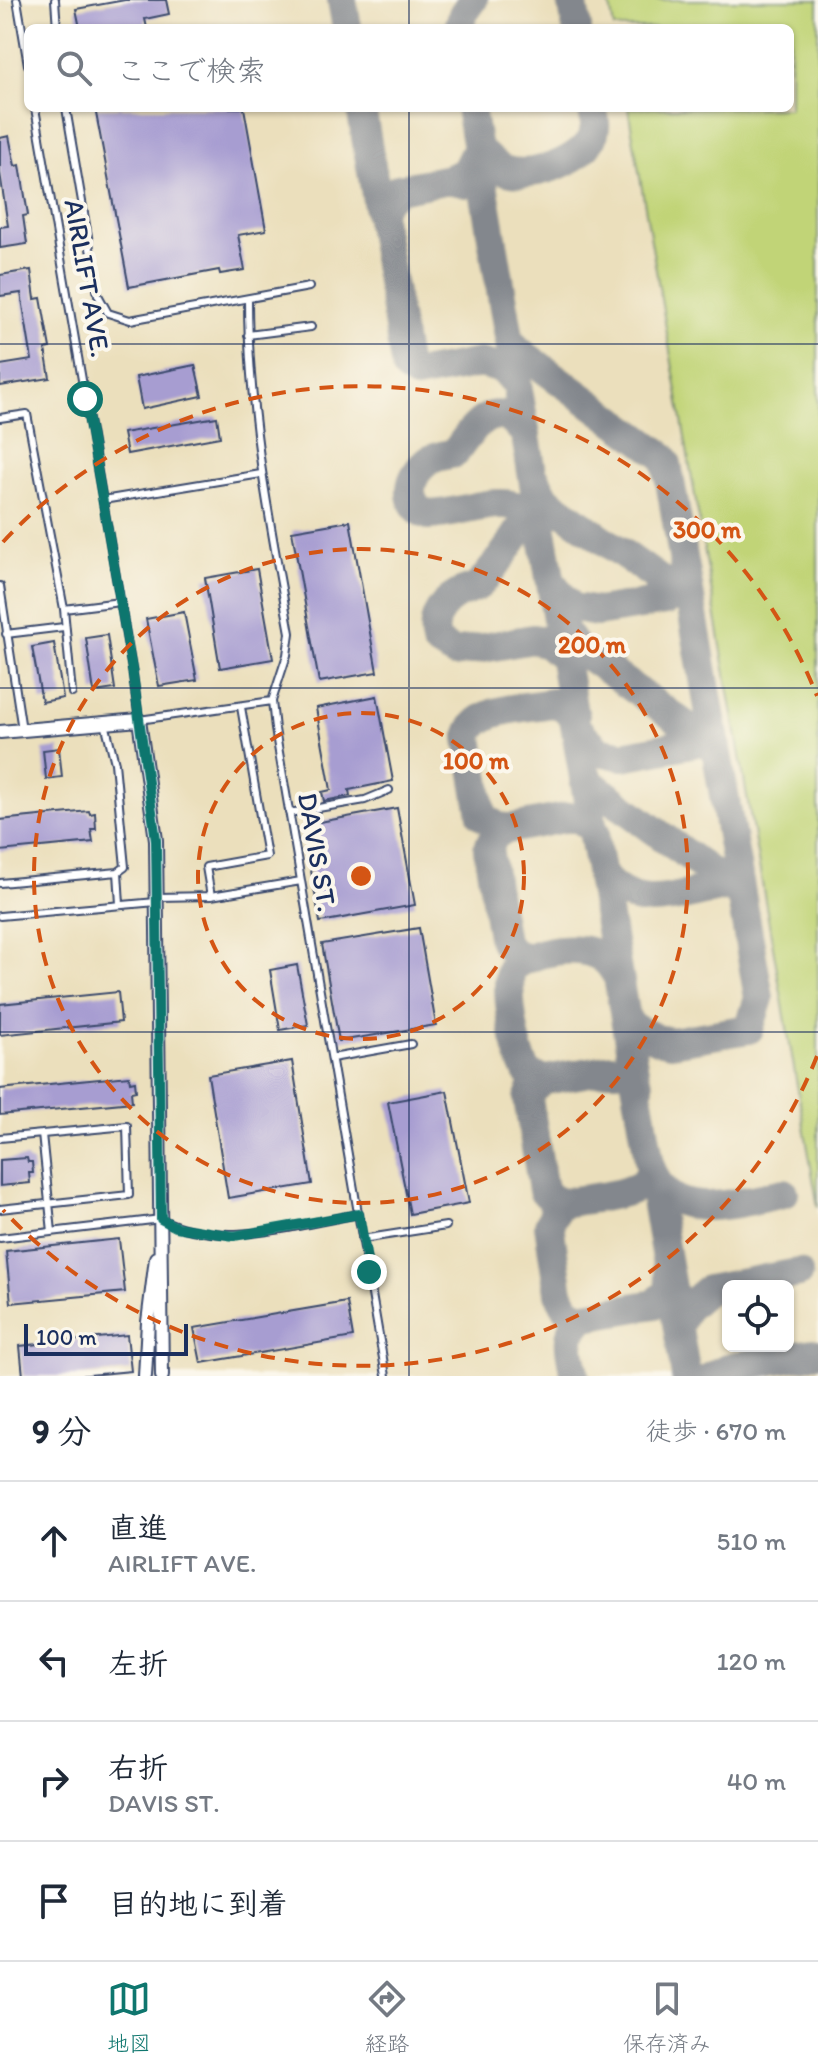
<!DOCTYPE html>
<html lang="ja">
<meta charset="utf-8">
<style>
body{margin:0;font-family:Itim,"Klee One",sans-serif;background:#f6f6f7;color:#1f2937}
.controls{position:absolute;right:24px;bottom:24px;display:grid;overflow:hidden;border-radius:12px;box-shadow:0 2px 6px #0004}
.controls button{width:72px;height:72px;display:grid;place-items:center;padding:0;border:0;border-bottom:2px solid #e0e1e3;background:#fff;color:#1f2937;font:40px sans-serif}
.scale{position:absolute;left:24px;bottom:20px;width:164px;box-sizing:border-box;padding-left:8px;border:4px solid #1b2f5e;border-top:0;font-size:22px;line-height:28px;white-space:nowrap;color:#1b2f5e;-webkit-text-stroke:6px #fbf7ec;paint-order:stroke}
.stop{position:absolute;width:24px;height:24px;margin:-18px;border:6px solid #0f766e;border-radius:50%;background:#fff}
.stop.end{background:#0f766e;border-color:#fff;box-shadow:0 2px 8px #0008}
.list{margin:0;padding:0;list-style:none}
h2{display:flex;justify-content:space-between;align-items:center;height:104px;margin:0;padding:0 32px;font-size:34px}
h2 small{font-size:26px;font-weight:400;color:#747a83}
.list li{display:grid;grid-template-columns:52px 1fr auto;gap:24px;align-items:center;box-sizing:border-box;height:120px;padding:0 32px;border-top:2px solid #e0e1e3}
.list b{display:block;font-size:30px;white-space:nowrap}
.list p{margin:0;font-size:26px;white-space:nowrap;color:#747a83}
.list em{font-size:26px;font-style:normal;color:#747a83}
.icon{flex:none;width:44px;height:44px;fill:none;stroke:currentColor;stroke-width:2;stroke-linecap:round;stroke-linejoin:round}
.map{position:relative;flex:none;width:818px;height:1376px;overflow:hidden}
.search{position:absolute;background:#fff;box-shadow:0 2px 6px #0004;left:24px;right:24px;top:24px;height:88px;display:flex;align-items:center;gap:20px;box-sizing:border-box;padding:0 28px;border-radius:12px;color:#747a83;font-size:30px}
.sheet{height:584px;background:#fff}
nav{display:flex;justify-content:space-around;align-items:center;box-sizing:border-box;height:112px;border-top:2px solid #e0e1e3;background:#fff;font-size:22px;color:#747a83}
nav a{display:grid;justify-items:center;gap:4px}
nav .on{color:#0f766e}
.map>svg:first-child{display:block}
.green{fill:#c1d477;stroke:#6e826a;stroke-width:2}
.lines{fill:none;stroke-linecap:round;stroke-linejoin:round}
.taxiway{stroke:#83878d;stroke-width:30}
.building{fill:#a79dd1}
.service-casing{stroke:#3a496c;stroke-width:10}
.minor-casing{stroke:#3a496c;stroke-width:16}
.service{stroke:#fff;stroke-width:6}
.minor{stroke:#fff;stroke-width:12}
.route{stroke:#0f766e;stroke-width:10}
.grid{fill:none;stroke:#1b2f5e;stroke-width:2;stroke-opacity:0.55}
.ring{fill:none;stroke:#d45514;stroke-width:4;stroke-dasharray:14 10}
.labels{text-anchor:middle;stroke-width:8;stroke-linejoin:round;paint-order:stroke}
.street-label{font-size:28px;fill:#1b2f5e;stroke:#fbf7ec}
.centre{fill:#d45514;stroke:#fbf7ec;stroke-width:4}
.ring-label{font-size:24px;text-anchor:middle;font-weight:bold;fill:#d45514;stroke:#fbf7ec;stroke-width:8;stroke-linejoin:round;paint-order:stroke}
</style>
<div class="map">
<svg width="818" height="1376" viewBox="0 0 818 1376">
<rect width="100%" height="100%" fill="#fbf7ec"/>
<filter id="ink" filterUnits="userSpaceOnUse"><feTurbulence type="fractalNoise" baseFrequency=".0125" numOctaves="2"/><feDisplacementMap in="SourceGraphic" scale="16" xChannelSelector="R" yChannelSelector="G"/><feConvolveMatrix kernelMatrix="1 2 1 2 8 2 1 2 1" color-interpolation-filters="sRGB"/></filter>
<filter id="wash" filterUnits="userSpaceOnUse"><feTurbulence type="fractalNoise" baseFrequency=".006" numOctaves="4" result="noise"/><feDisplacementMap in="SourceGraphic" scale="32" xChannelSelector="R" yChannelSelector="G"/><feGaussianBlur stdDeviation="1.8" result="paint"/><feColorMatrix in="noise" values="0 0 0 0 0 0 0 0 0 0 0 0 0 0 0 0 0 1.4 0 .05"/><feComposite in="paint" operator="in"/></filter>
<g filter="url(#wash)">
<rect width="100%" height="100%" fill="#ebdfbc"/>
<path class="green" d="M 609,0 L 818,0 L 818,1207 L 628,108 L 790,108 L 790,28 L 614,28 Z"/>
<g class="lines">
<path class="taxiway" d="M 342,0 L 347,28
M 572,0 L 577,28
M 459,28 L 463,14 L 473,0
M 361,108 L 406,368 L 415,375 L 480,363 L 502,369 L 517,384
M 470,108 L 686,1376
M 449,179 L 465,172 L 477,148 C 485,157 496,168 507,171 C 534,179 592,159 595,127 C 596,121 593,113 592,108
M 379,213 L 385,200 L 398,189 L 449,179 L 467,183
M 510,341 L 519,351 L 663,456 L 667,464 L 759,998 L 749,1029 L 671,1042 L 657,1039 L 630,1026 L 627,1019
M 526,435 C 496,395 475,424 455,453 C 446,455 438,456 430,460 C 408,473 402,505 428,515 C 471,514 508,486 542,523
M 535,478 L 546,499 L 684,597 L 692,608
M 537,496 C 533,516 494,569 479,585 C 473,590 464,591 457,595 C 439,605 431,622 436,642 L 454,653 L 533,639 L 547,643 L 563,657
M 552,583 L 571,607 L 597,612 L 666,601 L 676,592 L 684,581
M 560,626 L 575,647 L 705,739 L 716,751
M 577,729 L 600,751 L 623,756 L 697,742 L 708,727
M 585,773 L 592,784 L 741,895
M 507,828 L 497,827 L 482,815 L 469,738 C 474,707 526,708 552,703 L 561,705 L 575,716
M 602,875 C 635,916 674,896 719,888 L 728,879 L 731,870
M 530,958 C 515,956 507,950 502,936 L 488,849 L 494,836 L 503,830 L 569,817 L 581,819 L 595,832
M 545,1080 C 539,1078 533,1077 528,1072 C 515,1058 505,986 511,968 C 532,951 581,941 605,960 C 611,965 616,974 620,981
M 651,1170 C 645,1198 587,1197 563,1203 L 556,1209 L 549,1225 L 559,1293 L 566,1307 L 574,1313 L 586,1316 L 655,1304 L 671,1289
M 652,1171 C 673,1227 740,1201 784,1193
M 563,1203 L 551,1199 L 543,1190 L 528,1099 L 533,1088 L 545,1080 L 612,1068 L 625,1070 L 634,1076 L 639,1086
M 678,1327 L 686,1308 L 707,1290 L 798,1273
M 575,1376 C 571,1351 561,1332 586,1316
M 712,1376 L 728,1368 L 813,1353"/>
</g>
<g id="blocks">
<path class="building" d="M 125,0 L 166,0 L 169,14 L 145,19 L 147,28 L 80,28 L 76,9 Z
M 95,108 L 244,108 L 266,230 L 238,235 L 245,270 L 220,274 L 219,270 L 129,287 Z
M 9,136 L 15,166 L 20,165 L 28,215 L 23,216 L 27,244 L 0,248 L 0,227 L 8,226 L 0,173 L 0,138 Z
M 31,270 L 35,299 L 41,298 L 50,348 L 45,349 L 50,378 L 0,386 L 0,365 L 32,360 L 21,293 L 0,296 L 0,275 Z
M 195,365 L 202,396 L 142,409 L 136,377 Z
M 217,417 L 220,437 L 127,454 L 123,433 Z
M 350,521 L 377,672 L 319,682 L 292,531 Z
M 257,569 L 273,659 L 220,668 L 205,578 Z
M 184,612 L 197,680 L 159,686 L 146,619 Z
M 107,635 L 115,689 L 94,692 L 86,638 Z
M 54,643 L 63,698 L 42,702 L 32,647 Z
M 377,696 L 393,781 L 349,790 L 350,796 L 324,801 L 322,792 L 331,790 L 316,708 Z
M 59,748 L 62,777 L 46,779 L 43,750 Z
M 397,808 L 415,905 L 320,922 L 303,825 Z
M 89,811 L 90,814 L 95,813 L 96,829 L 91,829 L 93,842 L 0,851 L 0,820 Z
M 419,928 L 436,1025 L 339,1041 L 322,944 Z
M 297,965 L 308,1025 L 280,1030 L 270,970 Z
M 118,992 L 121,1022 L 0,1035 L 0,1004 Z
M 292,1061 L 312,1184 L 228,1198 L 208,1075 Z
M 129,1076 L 130,1082 L 135,1081 L 136,1091 L 131,1092 L 132,1102 L 0,1115 L 0,1089 Z
M 447,1091 L 469,1203 L 410,1214 L 388,1102 Z
M 27,1158 L 28,1162 L 32,1162 L 33,1173 L 29,1173 L 30,1183 L 0,1186 L 0,1160 Z
M 119,1239 L 125,1292 L 11,1303 L 6,1251 Z
M 347,1302 L 353,1337 L 201,1363 L 194,1328 Z
M 127,1335 L 131,1371 L 78,1376 L 23,1376 L 20,1346 Z"/>
</g>
</g>
<g filter="url(#ink)">
<use href="#blocks" fill-opacity="0" stroke="#3a496c" stroke-width="2"/>
<g class="lines">
<defs>
<path id="service" d="M 17,0 L 28,65
M 55,0 L 57,28
M 35,108 L 133,675 L 139,720 L 272,701
M 66,108 L 98,295 L 108,313 L 130,320 L 309,287
M 248,300 C 248,413 270,523 290,633 L 287,655 L 272,701 L 275,729 L 386,1376
M 248,335 L 311,327
M 0,418 L 27,414 L 64,609 L 72,693
M 103,500 L 261,474
M 0,586 L 22,730
M 64,609 L 120,602
M 6,634 L 64,627
M 105,723 L 115,763 L 125,867 L 118,872
M 289,813 L 365,800 L 389,790
M 0,883 L 118,872 L 120,904
M 211,896 L 206,867 L 267,856 L 241,707
M 158,897 L 211,896 L 301,881
M 0,916 L 156,902
M 332,1058 L 411,1044
M 42,1134 L 52,1232
M 0,1138 L 127,1126 L 129,1195 L 0,1209
M 0,1238 L 161,1219 C 222,1250 295,1225 359,1214
M 362,1239 L 446,1226"/>
<path id="minor" d="M 0,732 L 139,720 L 156,840 L 162,1376
M 145,1376 L 148,1322 L 156,1258"/>
</defs>
<use href="#service" class="service-casing"/>
<use href="#minor" class="minor-casing"/>
<use href="#service" class="service"/>
<use href="#minor" class="minor"/>
</g>
</g>
<g class="lines" filter="url(#ink)">
<path class="route" d="M 85,399 L 133,675 L 156,840 L 161,1219 L 176,1227 L 234,1236 L 359,1214 L 369,1272"/>
</g>
<path class="grid" d="M 409,0 L 409,28M 409,108 L 409,1376M 0,344 L 818,344M 0,688 L 818,688M 0,1032 L 818,1032"/>
<g class="ring">
<circle cx="361" cy="876" r="163"/>
<circle cx="361" cy="876" r="327"/>
<path d="M817 1056A490 490 0 0 1 3 1210M3 542A490 490 0 0 1 817 696"/>
</g>
<g class="labels">
<g class="street-label">
<text transform="translate(88 278) rotate(80)" y="10">AIRLIFT AVE.</text>
<text transform="translate(318 852) rotate(80)" y="10">DAVIS ST.</text>
</g>
</g>
<circle cx="361" cy="876" r="12" class="centre"/>
<g class="ring-label">
<text x="707" y="538">300 m</text>
<text x="592" y="653">200 m</text>
<text x="476" y="769">100 m</text>
</g>
</svg>
<div class="controls">
<button><svg class="icon" aria-label="locate" viewBox="0 0 24 24"><circle cx="12" cy="12" r="6"/><path d="M12 2v4M12 18v4M2 12h4M18 12h4"/></svg></button>
</div>
<div class="scale">100 m</div>
<div class="stop" style="left:85px;top:399px"></div>
<div class="stop end" style="left:369px;top:1272px"></div>
<div class="search"><svg class="icon" aria-label="search" viewBox="0 0 24 24"><circle cx="10" cy="10" r="6"/><path d="M15 15l6 6"/></svg>ここで検索</div>
</div>
<section class="sheet">
<h2>9 分<small>徒歩 · 670 m</small></h2>
<ul class="list">
<li><svg class="icon" aria-label="ahead" viewBox="0 0 24 24"><path d="M12 20V5M6 11l6-6 6 6"/></svg><div><b>直進</b><p>AIRLIFT AVE.</p></div><em>510 m</em></li>
<li><svg class="icon" aria-label="left" viewBox="0 0 24 24"><path d="M17 20v-9H6M10 6l-5 5 5 5"/></svg><div><b>左折</b></div><em>120 m</em></li>
<li><svg class="icon" aria-label="right" viewBox="0 0 24 24"><path d="M7 20v-9h11M14 6l5 5-5 5"/></svg><div><b>右折</b><p>DAVIS ST.</p></div><em>40 m</em></li>
<li><svg class="icon" aria-label="arrive" viewBox="0 0 24 24"><path d="M6 21V4h12l-3 4 3 4H6"/></svg><div><b>目的地に到着</b></div></li>
</ul>
</section>
<nav>
<a class="on"><svg class="icon" aria-label="map" viewBox="0 0 24 24"><path d="M3 6l6-2 6 2 6-2v14l-6 2-6-2-6 2zM9 4v14M15 6v14"/></svg>地図</a>
<a><svg class="icon" aria-label="directions" viewBox="0 0 24 24"><path d="M12 3l9 9-9 9-9-9zM9 14v-3h6M13 9l2 2-2 2"/></svg>経路</a>
<a><svg class="icon" aria-label="saved" viewBox="0 0 24 24"><path d="M7 4h10v16l-5-4-5 4z"/></svg>保存済み</a>
</nav>
